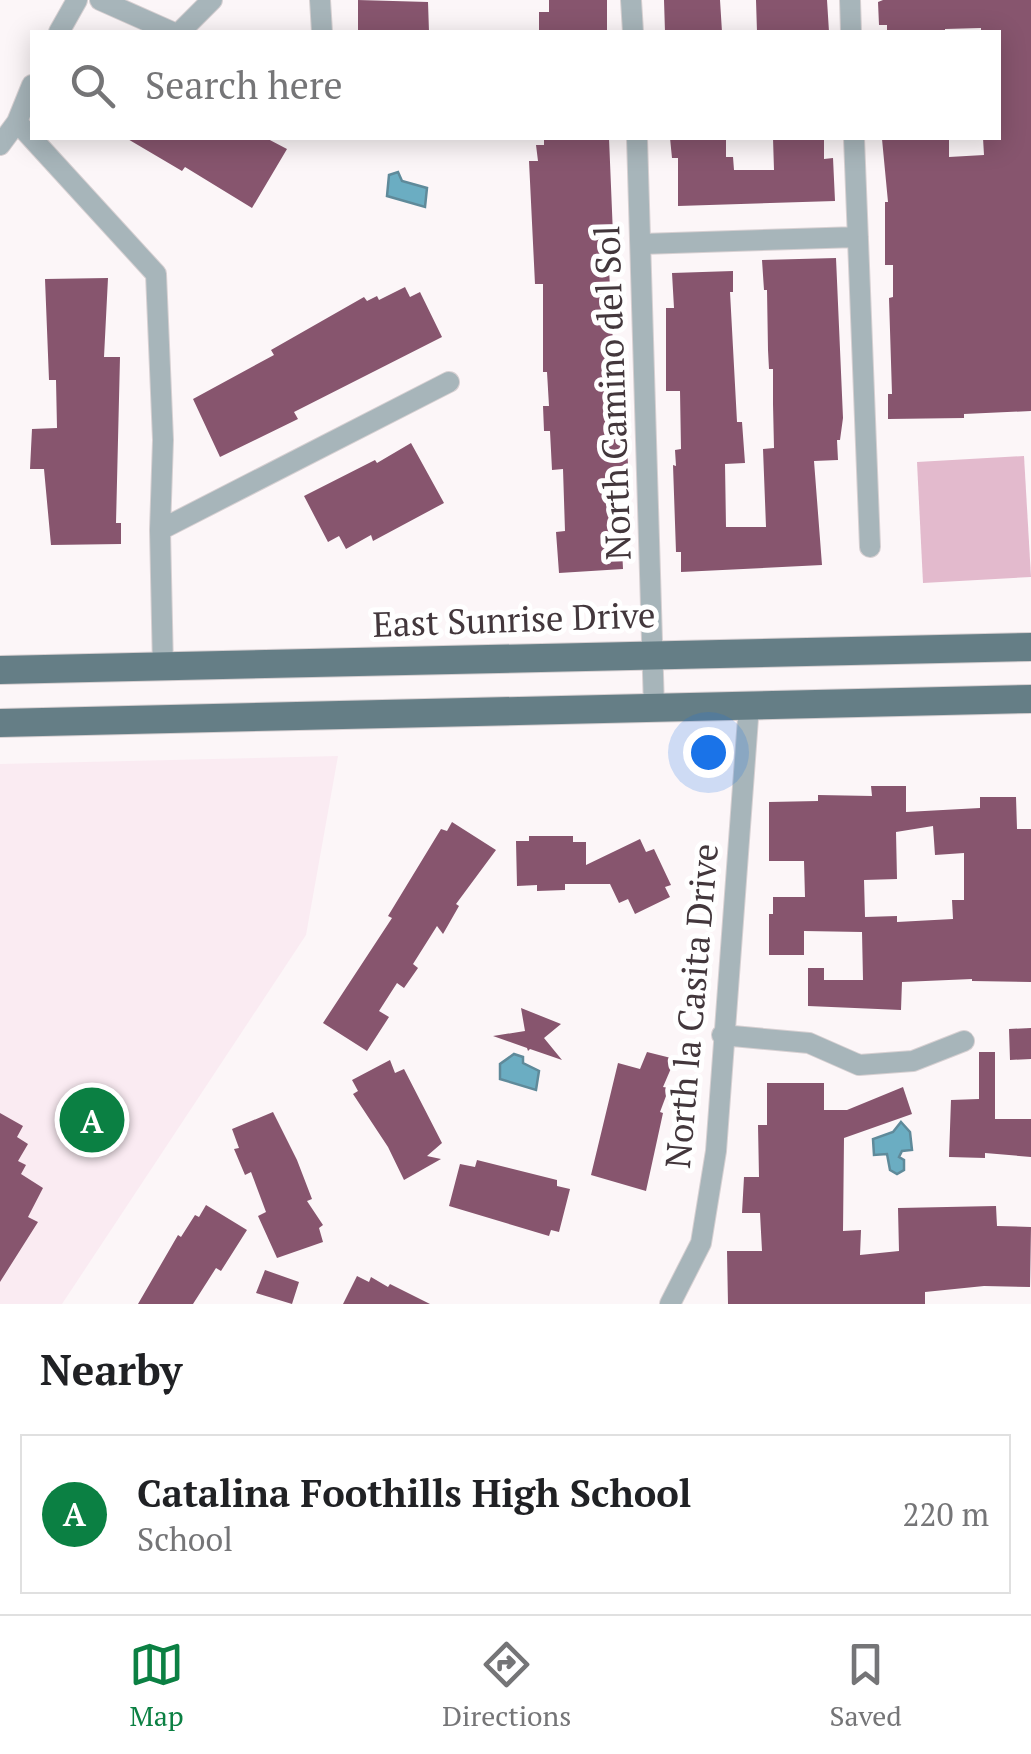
<!DOCTYPE html>
<style>
body{margin:0;font-family:"PT Serif",serif;background:#f6f6f6;color:#202124}
.you{position:absolute;left:708px;top:752px;width:35px;height:35px;margin:-25px;border:8px solid #fff;border-radius:50%;background:#1a73e8;box-shadow:0 0 0 15px #1a73e833}
.badge{display:grid;place-items:center;width:65px;height:65px;border-radius:50%;background:#0b8043;color:#fff;font-size:32px;font-weight:700}
.pin{position:absolute;translate:-50% -50%;border:5px solid #fff;box-shadow:0 2px 10px #0006}
.list{margin:0;padding:0;list-style:none}
h2{display:flex;justify-content:space-between;align-items:center;height:130px;margin:0;padding:0 40px;font-size:42px}
h2 small{font-size:32px;font-weight:400;color:#757577}
.list li{display:grid;grid-template-columns:65px 1fr auto;gap:30px;align-items:center;box-sizing:border-box;height:160px;margin:0 20px 20px;padding:0 20px;border:2px solid #e0e0e0;border-radius:0px}
.list b{display:block;font-size:38px;white-space:nowrap}
.list p{margin:0;font-size:32px;white-space:nowrap;color:#757577}
.list em{font-size:32px;font-style:normal;color:#757577}
.icon{flex:none;width:55px;height:55px;fill:none;stroke:currentColor;stroke-width:2;stroke-linecap:round;stroke-linejoin:round}
.map{position:relative;flex:none;width:1031px;height:1304px;overflow:hidden}
.search{position:absolute;background:#fff;box-shadow:0 5px 25px #0003;left:30px;right:30px;top:30px;height:110px;display:flex;align-items:center;gap:25px;box-sizing:border-box;padding:0 35px;border-radius:0px;color:#757577;font-size:38px}
.sheet{height:310px;background:#fff}
nav{display:flex;justify-content:space-around;align-items:center;box-sizing:border-box;height:140px;border-top:2px solid #e0e0e0;background:#fff;font-size:28px;color:#757577}
nav a{display:grid;justify-items:center;gap:5px}
nav .on{color:#0b8043}
.map>svg:first-child{display:block}
.built{fill:#faebf2}
.green{fill:#e3bacd}
.water{fill:#6badc2;stroke:#5f8a9a;stroke-width:2.5}
.building{fill:#87556e;fill-rule:evenodd}
.lines{fill:none;stroke-linecap:round;stroke-linejoin:round}
.minor-casing{stroke:#d7d0d2;stroke-width:22}
.primary-casing{stroke:#d7d0d2;stroke-width:30}
.minor{stroke:#a7b5ba;stroke-width:20}
.primary{stroke:#657e86;stroke-width:28}
.labels{text-anchor:middle;stroke-width:10;stroke-linejoin:round;paint-order:stroke}
.street-label{font-size:35px;fill:#43373c;stroke:#fff}
</style>
<div class="map">
<svg width="1031" height="1304" viewBox="0 0 1031 1304">
<rect width="100%" height="100%" fill="#fcf6f8"/>
<path class="built" d="M 338,756 L 306,935 L 62,1304 L 0,1304 L 0,764 Z"/>
<path class="green" d="M 1024,456 L 1031,577 L 923,583 L 917,462 Z"/>
<path class="water" d="M 398,172 L 402,181 L 427,188 L 425,207 L 387,196 L 389,175 Z
M 514,1054 L 523,1057 L 523,1063 L 539,1071 L 536,1090 L 500,1079 L 500,1064 Z
M 901,1122 L 910,1132 L 912,1150 L 902,1151 L 899,1157 L 904,1160 L 904,1170 L 897,1174 L 890,1170 L 887,1154 L 874,1155 L 873,1139 L 893,1132 Z"/>
<path class="building" d="M 358,0 L 428,2 L 429,32 L 358,32 Z
M 549,0 L 607,0 L 607,32 L 539,32 L 539,12 L 549,12 Z
M 664,0 L 720,0 L 722,32 L 665,32 Z
M 756,0 L 827,0 L 829,32 L 757,32 Z
M 883,0 L 1031,0 L 1031,411 L 964,414 L 964,418 L 888,419 L 888,394 L 892,394 L 889,298 L 893,297 L 893,265 L 885,265 L 885,202 L 888,202 L 882,139 L 949,138 L 949,157 L 984,155 L 983,138 L 998,138 L 998,32 L 981,32 L 981,28 L 945,29 L 945,32 L 887,32 L 887,25 L 879,25 L 878,2 Z
M 126,138 L 266,138 L 287,149 L 252,208 L 185,167 L 182,171 Z
M 544,138 L 609,138 L 613,235 L 600,235 L 601,269 L 609,269 L 614,362 L 619,362 L 624,427 L 626,427 L 628,465 L 613,467 L 615,528 L 621,527 L 623,569 L 559,573 L 556,532 L 565,531 L 563,469 L 552,470 L 550,431 L 544,431 L 543,406 L 549,406 L 547,372 L 543,372 L 543,284 L 535,284 L 529,161 L 538,161 L 536,145 L 544,145 Z
M 670,138 L 726,138 L 726,157 L 733,157 L 734,170 L 774,170 L 773,138 L 824,138 L 824,159 L 833,158 L 835,201 L 678,206 L 678,158 L 672,158 Z
M 836,258 L 843,418 L 840,440 L 837,440 L 838,460 L 814,461 L 822,565 L 681,572 L 681,552 L 676,552 L 673,465 L 676,466 L 675,450 L 681,449 L 680,391 L 666,391 L 666,308 L 674,308 L 672,273 L 733,271 L 733,292 L 730,292 L 737,422 L 742,422 L 745,463 L 725,464 L 726,527 L 766,527 L 763,449 L 774,448 L 773,404 L 773,369 L 769,369 L 768,350 L 767,290 L 764,290 L 762,260 Z
M 108,278 L 104,357 L 120,357 L 116,523 L 121,523 L 121,544 L 51,545 L 44,469 L 30,469 L 32,429 L 57,428 L 56,380 L 49,380 L 45,279 Z
M 405,287 L 410,297 L 420,292 L 442,337 L 294,412 L 298,419 L 220,457 L 193,399 L 274,355 L 271,350 L 364,297 L 367,301 L 377,296 L 379,300 Z
M 411,443 L 444,503 L 373,541 L 371,535 L 346,549 L 339,536 L 328,542 L 304,496 L 375,460 L 377,463 Z
M 871,786 L 906,786 L 906,812 L 980,808 L 980,797 L 1016,797 L 1017,829 L 1031,829 L 1031,982 L 972,981 L 972,979 L 902,982 L 901,1010 L 808,1006 L 808,968 L 824,968 L 824,980 L 863,980 L 862,932 L 804,931 L 804,955 L 769,955 L 769,914 L 773,914 L 773,897 L 805,897 L 804,861 L 769,861 L 769,802 L 818,801 L 818,795 L 872,796 ZM 933,826 L 935,855 L 964,853 L 964,900 L 952,900 L 953,919 L 897,922 L 897,916 L 865,917 L 864,880 L 897,879 L 896,832 Z
M 452,822 L 496,850 L 456,904 L 459,906 L 443,934 L 437,926 L 413,964 L 418,968 L 404,988 L 397,983 L 379,1011 L 389,1017 L 367,1051 L 323,1023 L 392,918 L 388,916 L 441,829 L 447,831 Z
M 529,836 L 573,836 L 573,842 L 586,842 L 586,865 L 640,839 L 646,852 L 654,849 L 671,885 L 665,887 L 670,897 L 635,914 L 628,899 L 619,903 L 610,884 L 565,884 L 565,890 L 537,891 L 537,885 L 517,886 L 516,841 L 529,841 Z
M 521,1008 L 561,1024 L 544,1038 L 562,1060 L 530,1049 L 528,1051 L 527,1048 L 493,1036 L 525,1031 Z
M 1031,1028 L 1031,1059 L 1010,1060 L 1009,1029 Z
M 647,1052 L 675,1059 L 663,1087 L 669,1088 L 660,1112 L 663,1113 L 646,1191 L 591,1175 L 618,1063 L 640,1069 Z
M 979,1052 L 995,1052 L 995,1119 L 1031,1119 L 1031,1157 L 985,1153 L 985,1158 L 949,1157 L 951,1100 L 979,1099 Z
M 390,1060 L 395,1073 L 404,1069 L 442,1143 L 427,1156 L 441,1159 L 404,1180 L 388,1147 L 353,1094 L 358,1091 L 352,1080 Z
M 767,1083 L 824,1083 L 824,1110 L 847,1110 L 903,1087 L 912,1114 L 844,1138 L 843,1231 L 861,1230 L 860,1255 L 899,1251 L 898,1208 L 996,1206 L 997,1226 L 1031,1227 L 1030,1287 L 984,1286 L 925,1292 L 925,1304 L 728,1304 L 727,1251 L 762,1251 L 760,1213 L 742,1213 L 744,1177 L 759,1177 L 758,1125 L 767,1125 Z
M 273,1112 L 297,1160 L 312,1199 L 307,1201 L 323,1225 L 319,1228 L 323,1242 L 277,1258 L 258,1216 L 266,1212 L 251,1172 L 245,1175 L 234,1149 L 239,1148 L 232,1129 Z
M 0,1113 L 23,1126 L 17,1137 L 28,1144 L 18,1161 L 26,1165 L 21,1174 L 43,1188 L 28,1217 L 38,1222 L 0,1282 Z
M 477,1160 L 557,1180 L 557,1186 L 570,1189 L 559,1232 L 551,1230 L 549,1236 L 449,1206 L 460,1164 L 475,1167 Z
M 206,1205 L 247,1230 L 221,1271 L 216,1268 L 193,1304 L 138,1304 L 178,1235 L 181,1237 L 195,1215 L 199,1217 Z
M 265,1270 L 299,1282 L 292,1304 L 256,1293 Z
M 357,1276 L 369,1282 L 371,1277 L 388,1287 L 390,1284 L 430,1304 L 343,1304 Z"/>
<g class="lines">
<defs>
<path id="minor" d="M 100,0 L 172,32
M 320,0 L 322,32
M 631,0 L 633,32
M 850,0 L 851,32
M 59,32 L 77,0
M 180,32 L 212,0
M 17,122 L 156,274 L 163,440 L 160,530 L 163,668
M 637,138 L 654,708
M 854,138 L 870,547
M 0,145 L 17,122 L 32,85
M 642,244 L 858,237
M 160,530 L 449,382
M 722,1035 L 809,1043 L 859,1065 L 913,1061 L 964,1041
M 670,1304 L 701,1243 L 716,1151 L 749,705"/>
<path id="primary" d="M 0,670 L 1031,647
M 0,723 L 1031,699"/>
</defs>
<use href="#minor" class="minor-casing"/>
<use href="#primary" class="primary-casing"/>
<use href="#minor" class="minor"/>
<use href="#primary" class="primary"/>
</g>
<g class="labels">
<g class="street-label">
<text transform="translate(613 393) rotate(-92)" y="12">North Camino del Sol</text>
<text transform="translate(514 620) rotate(-2)" y="12">East Sunrise Drive</text>
<text transform="translate(692 1006) rotate(-85)" y="12">North la Casita Drive</text>
</g>
</g>
</svg>
<div class="you"></div>
<div class="pin badge" style="left:92px;top:1120px">A</div>
<div class="search"><svg class="icon" aria-label="search" viewBox="0 0 24 24"><circle cx="10" cy="10" r="6"/><path d="M15 15l6 6"/></svg>Search here</div>
</div>
<section class="sheet">
<h2>Nearby<small></small></h2>
<ul class="list">
<li><span class="badge">A</span><div><b>Catalina Foothills High School</b><p>School</p></div><em>220 m</em></li>
</ul>
</section>
<nav>
<a class="on"><svg class="icon" aria-label="map" viewBox="0 0 24 24"><path d="M3 6l6-2 6 2 6-2v14l-6 2-6-2-6 2zM9 4v14M15 6v14"/></svg>Map</a>
<a><svg class="icon" aria-label="directions" viewBox="0 0 24 24"><path d="M12 3l9 9-9 9-9-9zM9 14v-3h6M13 9l2 2-2 2"/></svg>Directions</a>
<a><svg class="icon" aria-label="saved" viewBox="0 0 24 24"><path d="M7 4h10v16l-5-4-5 4z"/></svg>Saved</a>
</nav>
